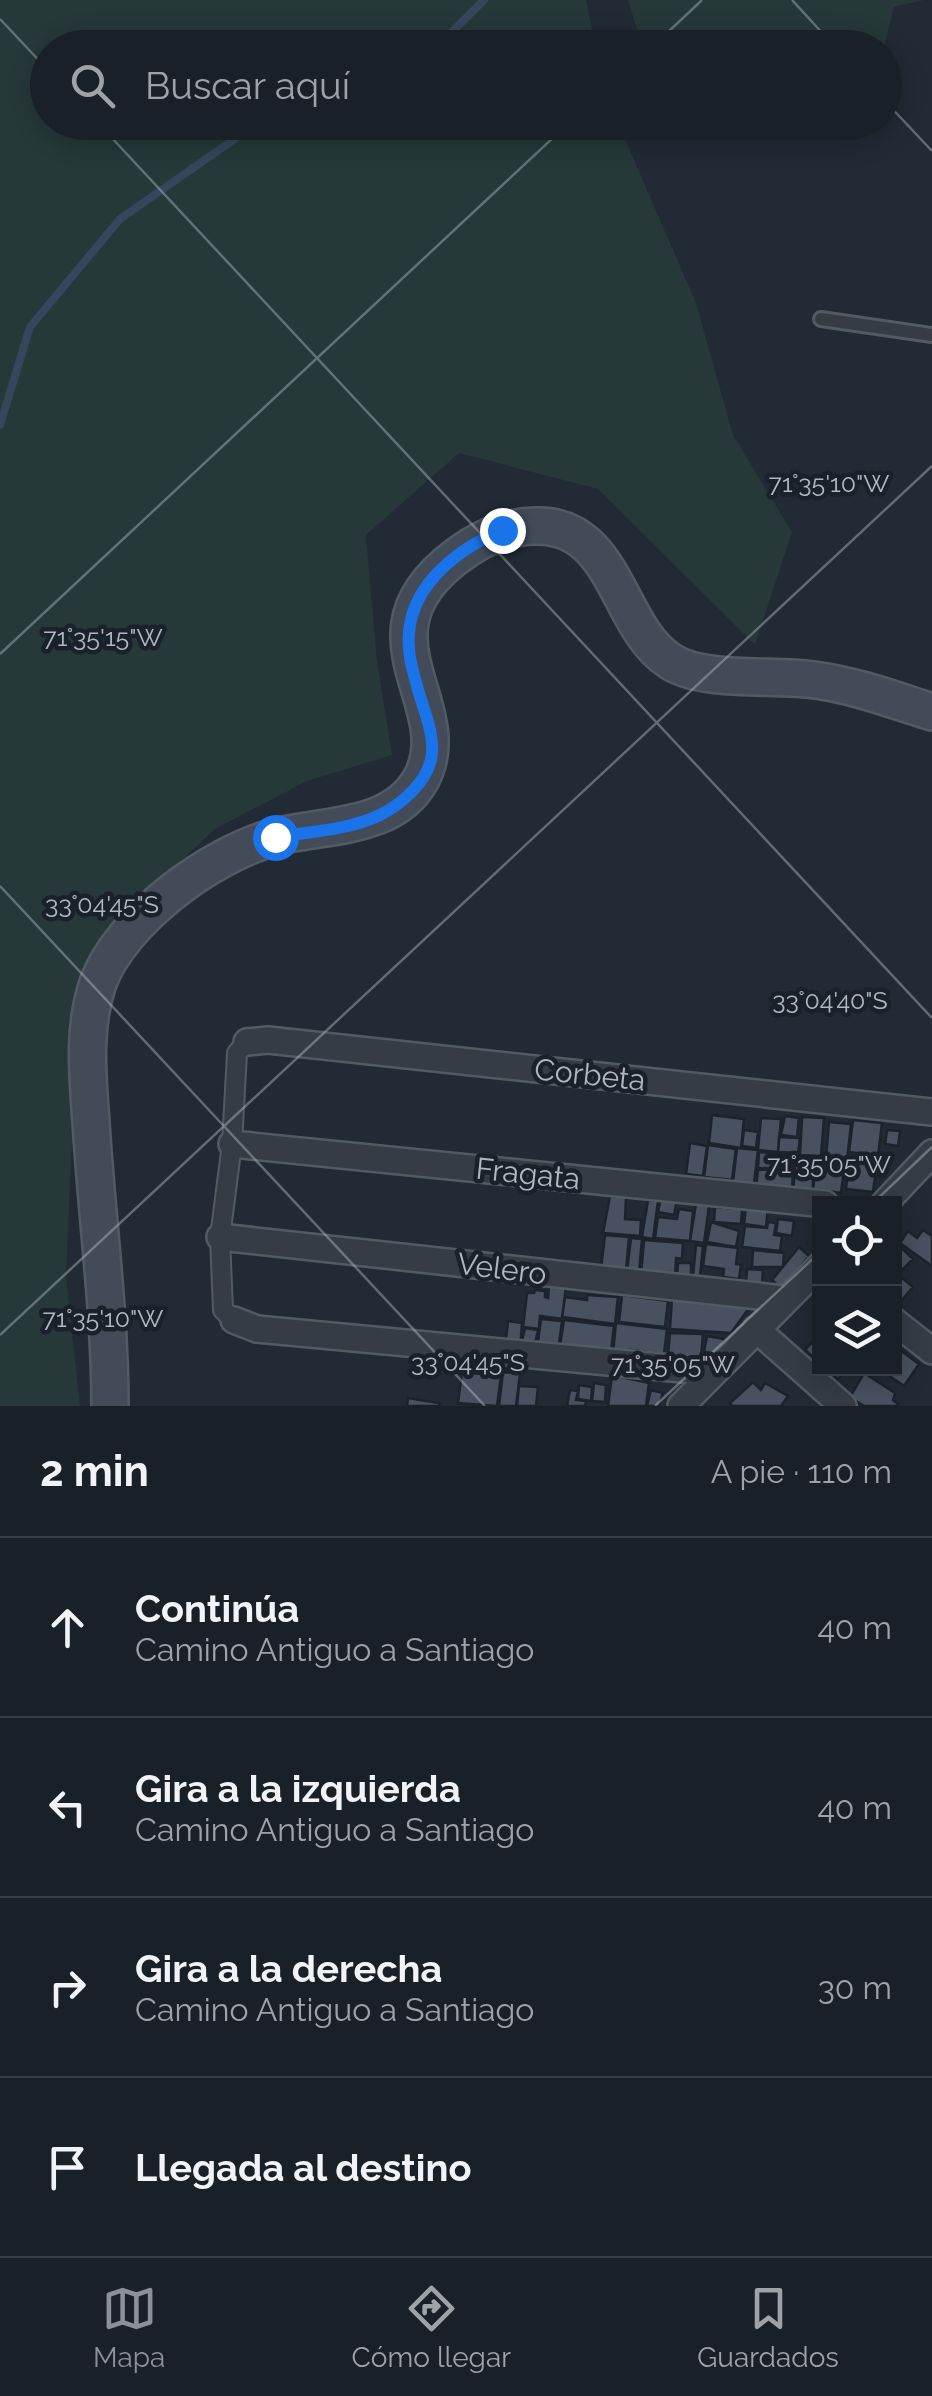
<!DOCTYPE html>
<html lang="es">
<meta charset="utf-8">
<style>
body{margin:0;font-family:Raleway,sans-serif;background:#222830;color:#f1f3f6}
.controls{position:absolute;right:30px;bottom:30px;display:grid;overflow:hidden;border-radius:0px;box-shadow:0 5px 25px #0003}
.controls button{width:90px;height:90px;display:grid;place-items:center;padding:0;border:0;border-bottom:2px solid #373e45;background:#192028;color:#f1f3f6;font:50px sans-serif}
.stop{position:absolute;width:30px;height:30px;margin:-22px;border:8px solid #1a73e8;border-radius:50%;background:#fff}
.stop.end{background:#1a73e8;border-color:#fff;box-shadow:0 2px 10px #0008}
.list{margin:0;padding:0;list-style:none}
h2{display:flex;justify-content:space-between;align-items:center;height:130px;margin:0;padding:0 40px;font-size:42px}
h2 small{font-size:32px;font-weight:400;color:#9fa3a8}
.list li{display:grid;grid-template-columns:65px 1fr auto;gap:30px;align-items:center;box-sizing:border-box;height:180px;padding:0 40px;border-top:2px solid #373e45}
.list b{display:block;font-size:38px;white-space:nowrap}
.list p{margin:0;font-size:32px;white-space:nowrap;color:#9fa3a8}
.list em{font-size:32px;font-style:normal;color:#9fa3a8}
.icon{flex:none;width:55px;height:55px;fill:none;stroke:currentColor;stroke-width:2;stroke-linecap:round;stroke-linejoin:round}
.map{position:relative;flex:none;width:932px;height:1406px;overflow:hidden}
.search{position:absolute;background:#192028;box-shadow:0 5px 25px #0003;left:30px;right:30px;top:30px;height:110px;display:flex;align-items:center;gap:25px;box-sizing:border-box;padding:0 35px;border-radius:55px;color:#9fa3a8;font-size:38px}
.sheet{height:850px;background:#192028}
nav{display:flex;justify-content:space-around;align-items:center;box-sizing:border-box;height:140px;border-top:2px solid #373e45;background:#192028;font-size:28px;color:#9fa3a8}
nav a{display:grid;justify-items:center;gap:5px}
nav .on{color:#8c9099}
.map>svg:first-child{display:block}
.green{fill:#263838}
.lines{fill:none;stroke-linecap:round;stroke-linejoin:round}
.stream{stroke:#36465c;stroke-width:8}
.building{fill:#48515f;stroke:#1c232d;stroke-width:2.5}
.service-casing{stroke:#525a64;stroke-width:18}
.pedestrian-casing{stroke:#525a64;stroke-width:22}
.minor-casing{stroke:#525a64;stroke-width:30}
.secondary-casing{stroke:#525a64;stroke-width:40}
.service{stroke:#353c46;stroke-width:12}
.pedestrian{stroke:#353c46;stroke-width:18}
.minor{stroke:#353c46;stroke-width:25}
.secondary{stroke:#434b59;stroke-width:35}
.route{stroke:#1a73e8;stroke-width:12}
.ticks{fill:none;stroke:#afb7c3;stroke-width:2.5;stroke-opacity:0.45}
.labels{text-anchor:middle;stroke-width:9;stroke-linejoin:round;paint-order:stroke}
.street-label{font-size:30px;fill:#afb7c3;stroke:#1a212a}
.ticks-label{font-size:25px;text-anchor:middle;fill:#afb7c3;stroke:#1a212a;stroke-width:9;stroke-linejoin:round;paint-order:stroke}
</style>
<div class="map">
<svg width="932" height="1406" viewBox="0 0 932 1406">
<rect width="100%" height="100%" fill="#212a35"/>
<path class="green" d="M 0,0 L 586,0 L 596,47 L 48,48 L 48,122 L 618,123 L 696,303 L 733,435 L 792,532 L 755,645 L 598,489 L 459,453 L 366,535 L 377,661 L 392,755 L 307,781 L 215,829 L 107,931 L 77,1027 L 66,1277 L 80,1406 L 0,1406 Z
M 628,0 L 924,0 L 894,7 L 884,47 L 702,48 L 682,34 L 639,36 Z"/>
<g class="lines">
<path class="stream" d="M 436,48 L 484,0
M 0,425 L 30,327 L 120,219 L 259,122"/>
</g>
<path class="building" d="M 712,1115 L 744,1119 L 741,1148 L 709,1143 Z
M 785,1116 L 799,1118 L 797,1137 L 781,1135 Z
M 802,1117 L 824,1118 L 821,1156 L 800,1155 Z
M 761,1118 L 781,1119 L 778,1152 L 758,1150 Z
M 853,1120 L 882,1123 L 878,1156 L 849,1152 Z
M 829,1122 L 851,1124 L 847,1161 L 826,1158 Z
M 744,1130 L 758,1132 L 756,1148 L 742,1146 Z
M 887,1130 L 900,1131 L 898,1146 L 885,1144 Z
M 779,1137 L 800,1138 L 798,1153 L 778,1152 Z
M 690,1143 L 707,1146 L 703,1176 L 686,1174 Z
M 708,1145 L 736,1149 L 732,1180 L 704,1177 Z
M 737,1148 L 758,1150 L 754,1184 L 733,1181 Z
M 759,1152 L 793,1155 L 792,1169 L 758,1168 Z
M 796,1157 L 815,1158 L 812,1195 L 793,1193 Z
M 817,1158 L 845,1162 L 841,1193 L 813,1189 Z
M 849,1159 L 877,1163 L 873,1192 L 846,1189 Z
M 778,1169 L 793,1171 L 792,1191 L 756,1188 L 758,1170 Z
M 610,1196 L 626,1197 L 625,1219 L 641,1220 L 640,1236 L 603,1233 Z
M 661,1197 L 677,1200 L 674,1215 L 658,1212 Z
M 648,1200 L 658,1201 L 653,1239 L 642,1237 Z
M 696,1204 L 709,1206 L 704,1243 L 690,1241 Z
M 746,1206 L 768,1208 L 766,1227 L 744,1224 Z
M 715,1207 L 742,1209 L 741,1224 L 714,1222 Z
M 679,1209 L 693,1211 L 690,1241 L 655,1238 L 658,1217 L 677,1219 Z
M 778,1219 L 794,1221 L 792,1236 L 776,1233 Z
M 711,1222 L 739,1231 L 736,1247 L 707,1242 Z
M 768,1222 L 776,1223 L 774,1235 L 782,1236 L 780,1251 L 742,1247 L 745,1226 L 767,1228 Z
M 923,1230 L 932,1236 L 932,1266 L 900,1243 L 908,1231 L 917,1238 Z
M 605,1235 L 629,1237 L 626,1271 L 601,1268 Z
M 631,1238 L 642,1239 L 639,1272 L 627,1271 Z
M 644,1240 L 683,1243 L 682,1259 L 676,1258 L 675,1278 L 641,1275 Z
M 894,1241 L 913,1259 L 897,1275 L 894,1272 Z
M 706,1244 L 738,1248 L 736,1264 L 741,1265 L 739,1279 L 723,1277 L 724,1269 L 703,1266 Z
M 696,1245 L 703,1246 L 700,1277 L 693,1276 Z
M 799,1247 L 809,1256 L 782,1289 L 772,1280 Z
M 753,1250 L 784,1253 L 783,1267 L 752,1267 Z
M 678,1263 L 691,1263 L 691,1277 L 677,1276 Z
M 747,1269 L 763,1270 L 762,1285 L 746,1284 Z
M 902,1278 L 913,1287 L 897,1306 L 894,1286 Z
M 549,1286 L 566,1287 L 562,1319 L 540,1316 L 539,1329 L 523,1327 L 527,1293 L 534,1293 L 535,1290 L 545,1291 L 545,1297 L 548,1298 Z
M 587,1295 L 618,1297 L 615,1324 L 562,1317 L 565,1297 L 587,1300 Z
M 622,1295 L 668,1301 L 665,1327 L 619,1322 Z
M 672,1298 L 752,1304 L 731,1333 L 670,1329 Z
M 541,1319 L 562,1321 L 559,1344 L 538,1342 Z
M 564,1320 L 614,1326 L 611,1352 L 560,1346 Z
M 508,1321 L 522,1323 L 520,1350 L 505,1348 Z
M 616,1323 L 667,1329 L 664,1354 L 630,1350 L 630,1354 L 613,1353 Z
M 525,1328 L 538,1330 L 535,1344 L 521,1345 Z
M 670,1333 L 703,1334 L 701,1357 L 668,1356 Z
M 820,1334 L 820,1363 L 805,1350 Z
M 707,1336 L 724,1339 L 721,1355 L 704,1352 Z
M 900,1350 L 919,1364 L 904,1386 L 884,1372 L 894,1368 L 894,1358 Z
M 826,1368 L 849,1368 L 838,1379 Z
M 462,1372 L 501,1376 L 497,1406 L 458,1403 Z
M 503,1372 L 520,1374 L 516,1406 L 499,1406 Z
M 864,1373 L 895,1393 L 893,1400 L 898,1404 L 897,1406 L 864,1406 L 850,1397 Z
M 612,1375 L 649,1383 L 646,1406 L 608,1406 Z
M 753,1382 L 761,1390 L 765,1383 L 788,1396 L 781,1406 L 732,1406 L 730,1403 Z
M 594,1383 L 606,1385 L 605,1402 L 592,1401 Z
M 579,1385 L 592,1387 L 591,1401 L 578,1399 Z
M 519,1386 L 538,1387 L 536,1406 L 517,1406 Z
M 570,1390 L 578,1391 L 576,1400 L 586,1401 L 585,1406 L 567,1406 Z
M 651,1390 L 663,1393 L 659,1406 L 647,1406 Z
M 408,1398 L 439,1403 L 440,1406 L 407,1406 Z"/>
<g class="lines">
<defs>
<path id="service" d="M 821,319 L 932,335"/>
<path id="pedestrian" d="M 234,1320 L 223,1310 L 220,1237 L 232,1144 L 237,1053 L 247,1042"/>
<path id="minor" d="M 247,1042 L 268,1040 L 932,1112
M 232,1144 L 825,1204
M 884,1204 L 932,1153
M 220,1237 L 785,1299
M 234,1320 L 257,1329 L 714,1372
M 894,1321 L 932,1351
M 756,1329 L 843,1406
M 681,1406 L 820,1266"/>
<path id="secondary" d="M 110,1406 C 110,1317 98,1226 92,1137 C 89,1087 81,1032 98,983 C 121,920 211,854 275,837 C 325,824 393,830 421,779 C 461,705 350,636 457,556 C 481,538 508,525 539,526 C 617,527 617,627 670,661 C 703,683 774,674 814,680 C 854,685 894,700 932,712"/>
</defs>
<use href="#service" class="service-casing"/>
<use href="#pedestrian" class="pedestrian-casing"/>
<use href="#minor" class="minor-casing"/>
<use href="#secondary" class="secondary-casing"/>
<use href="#service" class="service"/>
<use href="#pedestrian" class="pedestrian"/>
<use href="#minor" class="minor"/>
<use href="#secondary" class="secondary"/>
</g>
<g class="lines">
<path class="route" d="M 275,837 C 308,832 349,830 380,815 C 402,804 430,780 432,753 C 434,731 422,706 417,686 C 414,674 409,660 409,648 C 404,590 454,551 502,530"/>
</g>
<path class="ticks" d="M 792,0 L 836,48M 0,19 L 48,70M 651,48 L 702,0M 884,100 L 932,151M 97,122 L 932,1018M 0,654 L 570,122M 0,886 L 485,1406M 872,1204 L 932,1147M 0,1335 L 932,466M 655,1406 L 820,1252"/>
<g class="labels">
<g class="street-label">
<text transform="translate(590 1075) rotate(6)" y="10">Corbeta</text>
<text transform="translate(528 1174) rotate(6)" y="10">Fragata</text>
<text transform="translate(502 1269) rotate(7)" y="10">Velero</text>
</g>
</g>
<g class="ticks-label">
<text x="829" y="492">71°35'10"W</text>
<text x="103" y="646">71°35'15"W</text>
<text x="102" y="913">33°04'45"S</text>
<text x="830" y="1009">33°04'40"S</text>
<text x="829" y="1173">71°35'05"W</text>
<text x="103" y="1327">71°35'10"W</text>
<text x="468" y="1371">33°04'45"S</text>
<text x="673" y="1373">71°35'05"W</text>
</g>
</svg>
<div class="controls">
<button><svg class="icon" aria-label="locate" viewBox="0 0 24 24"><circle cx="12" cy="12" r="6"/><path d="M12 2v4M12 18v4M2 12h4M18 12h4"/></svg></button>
<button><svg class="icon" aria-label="layers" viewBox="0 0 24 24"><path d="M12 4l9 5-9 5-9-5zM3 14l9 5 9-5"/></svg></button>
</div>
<div class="stop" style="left:275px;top:837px"></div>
<div class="stop end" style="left:502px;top:530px"></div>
<div class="search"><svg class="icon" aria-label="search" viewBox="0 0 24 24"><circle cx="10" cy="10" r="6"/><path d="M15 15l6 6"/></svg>Buscar aquí</div>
</div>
<section class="sheet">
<h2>2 min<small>A pie · 110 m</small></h2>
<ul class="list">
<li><svg class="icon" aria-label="ahead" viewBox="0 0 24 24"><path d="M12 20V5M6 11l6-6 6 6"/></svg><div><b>Continúa</b><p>Camino Antiguo a Santiago</p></div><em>40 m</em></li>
<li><svg class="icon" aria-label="left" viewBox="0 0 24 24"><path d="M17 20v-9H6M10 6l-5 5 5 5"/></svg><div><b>Gira a la izquierda</b><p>Camino Antiguo a Santiago</p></div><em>40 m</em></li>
<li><svg class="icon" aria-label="right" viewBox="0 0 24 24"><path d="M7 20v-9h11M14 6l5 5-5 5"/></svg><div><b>Gira a la derecha</b><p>Camino Antiguo a Santiago</p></div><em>30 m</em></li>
<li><svg class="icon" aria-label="arrive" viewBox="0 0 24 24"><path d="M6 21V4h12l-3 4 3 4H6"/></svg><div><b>Llegada al destino</b></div></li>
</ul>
</section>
<nav>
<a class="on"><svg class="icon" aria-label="map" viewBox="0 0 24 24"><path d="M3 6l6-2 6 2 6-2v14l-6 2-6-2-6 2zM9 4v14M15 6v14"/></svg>Mapa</a>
<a><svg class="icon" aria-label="directions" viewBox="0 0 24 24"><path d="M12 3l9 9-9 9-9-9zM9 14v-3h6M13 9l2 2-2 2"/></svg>Cómo llegar</a>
<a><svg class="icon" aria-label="saved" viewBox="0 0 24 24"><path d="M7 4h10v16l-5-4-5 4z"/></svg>Guardados</a>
</nav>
